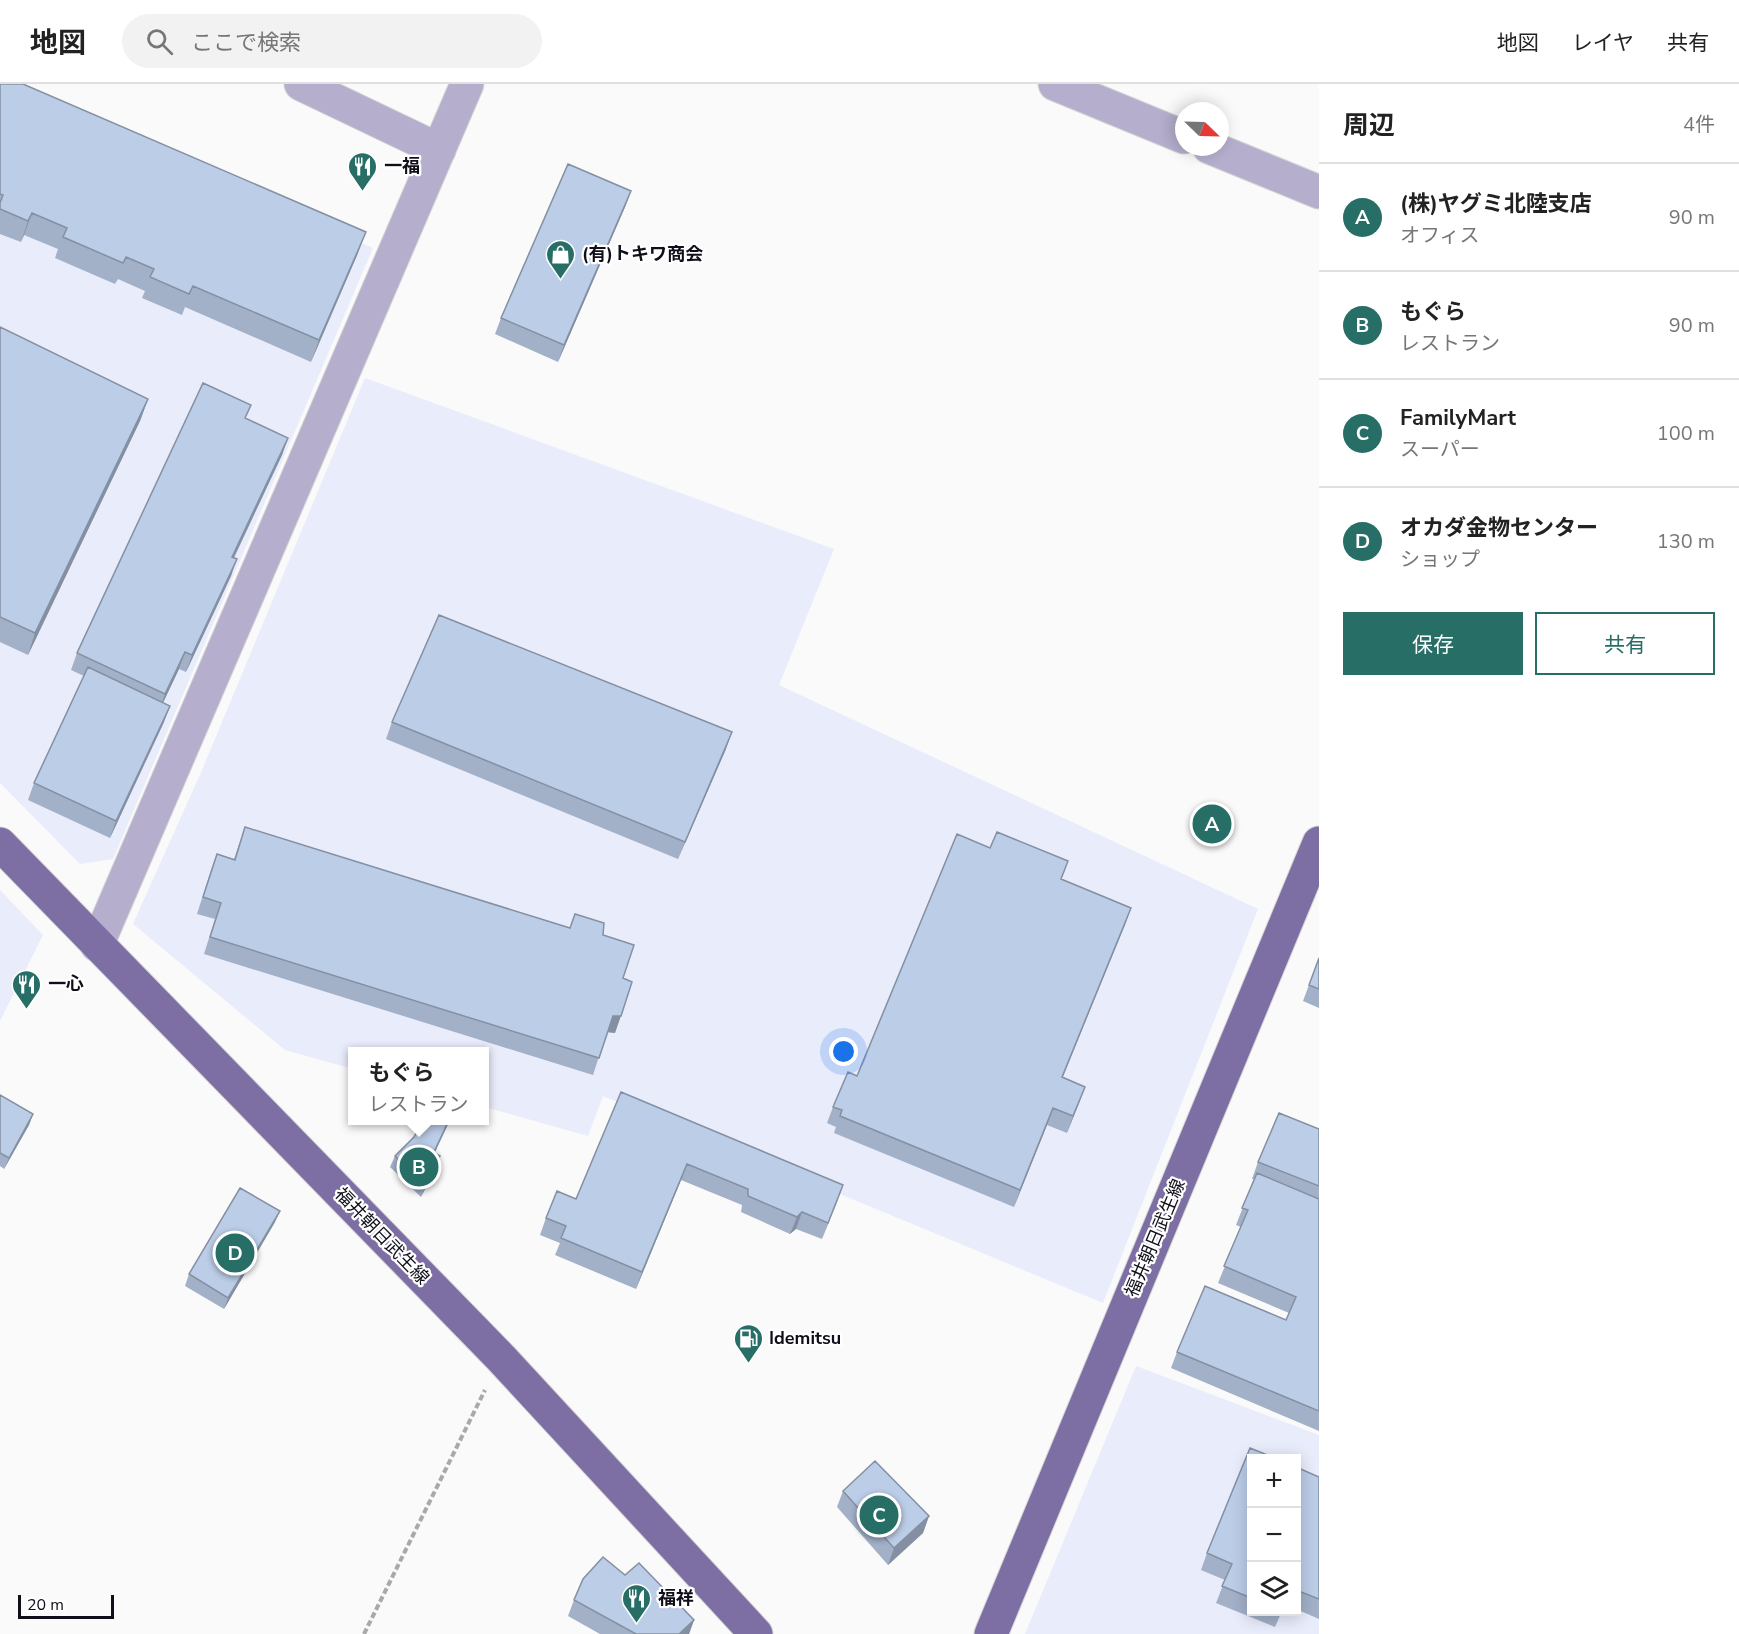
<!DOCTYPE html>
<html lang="ja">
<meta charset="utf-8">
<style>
body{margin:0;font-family:"Nunito Sans","Noto Sans JP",sans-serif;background:#f2f2f2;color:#222}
.controls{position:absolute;right:18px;bottom:18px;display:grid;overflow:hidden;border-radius:0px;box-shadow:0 3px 15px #0003}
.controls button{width:54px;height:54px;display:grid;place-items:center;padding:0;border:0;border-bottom:2px solid #e0e0e0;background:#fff;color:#222;font:30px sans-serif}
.compass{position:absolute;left:1175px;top:18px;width:54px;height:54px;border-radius:50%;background:#fff;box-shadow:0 3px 15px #0003;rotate:113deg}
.scale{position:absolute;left:18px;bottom:15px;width:96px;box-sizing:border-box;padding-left:6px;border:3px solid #0e0f19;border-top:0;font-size:16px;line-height:21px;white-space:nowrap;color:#0e0f19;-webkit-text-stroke:4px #fff;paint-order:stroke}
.you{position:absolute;left:844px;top:968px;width:21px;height:21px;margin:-15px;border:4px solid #fff;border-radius:50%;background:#1a73e8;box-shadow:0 0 0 9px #1a73e833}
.badge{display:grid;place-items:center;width:39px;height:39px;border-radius:50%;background:#266e66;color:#fff;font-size:20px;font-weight:700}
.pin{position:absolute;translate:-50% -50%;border:3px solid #fff;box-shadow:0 2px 6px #0006}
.popup{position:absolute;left:348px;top:963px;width:141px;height:78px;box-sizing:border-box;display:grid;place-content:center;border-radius:0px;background:#fff;filter:drop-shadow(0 2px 4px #0005);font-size:20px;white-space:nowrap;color:#767676}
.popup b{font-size:22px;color:#222}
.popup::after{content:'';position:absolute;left:50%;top:100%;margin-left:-12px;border:12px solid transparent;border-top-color:#fff}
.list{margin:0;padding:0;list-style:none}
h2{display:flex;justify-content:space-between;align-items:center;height:78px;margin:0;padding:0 24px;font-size:26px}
h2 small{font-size:20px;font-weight:400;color:#767676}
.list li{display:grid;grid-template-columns:39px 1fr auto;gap:18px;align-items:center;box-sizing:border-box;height:108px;padding:0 24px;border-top:2px solid #e0e0e0}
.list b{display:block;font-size:22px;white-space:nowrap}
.list p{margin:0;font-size:20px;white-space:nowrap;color:#767676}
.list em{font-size:20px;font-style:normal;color:#767676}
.actions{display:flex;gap:12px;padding:18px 24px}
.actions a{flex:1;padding:14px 0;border:2px solid #266e66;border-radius:0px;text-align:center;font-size:21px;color:#266e66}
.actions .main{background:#266e66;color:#fff}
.icon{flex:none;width:33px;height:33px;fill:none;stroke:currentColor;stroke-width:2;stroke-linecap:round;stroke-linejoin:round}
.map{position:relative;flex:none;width:1319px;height:1550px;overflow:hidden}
header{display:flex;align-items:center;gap:36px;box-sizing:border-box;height:84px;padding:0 30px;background:#fff;border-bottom:2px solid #e0e0e0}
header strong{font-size:28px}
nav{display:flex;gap:33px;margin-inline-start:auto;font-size:21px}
.search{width:420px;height:54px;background:#f2f2f2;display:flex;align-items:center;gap:15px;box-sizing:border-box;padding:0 21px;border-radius:33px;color:#767676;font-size:22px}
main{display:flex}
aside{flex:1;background:#fff}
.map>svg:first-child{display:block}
.built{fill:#e9ecfb;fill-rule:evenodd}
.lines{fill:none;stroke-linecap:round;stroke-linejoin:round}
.minor-casing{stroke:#d4d4d6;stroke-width:35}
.tertiary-casing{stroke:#d4d4d6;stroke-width:35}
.primary-casing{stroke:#d4d4d6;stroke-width:35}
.path{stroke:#a9a9ac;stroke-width:4;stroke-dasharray:6 3;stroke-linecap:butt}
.minor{stroke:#b5aecc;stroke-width:33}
.tertiary{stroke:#b5aecc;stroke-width:33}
.primary{stroke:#7d6ea3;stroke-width:33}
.wall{fill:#a2b0c8}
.shaded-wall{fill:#8490a2}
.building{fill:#bccde8;stroke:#8490a2;stroke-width:1.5}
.labels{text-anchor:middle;stroke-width:4.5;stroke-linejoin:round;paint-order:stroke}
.poi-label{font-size:18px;font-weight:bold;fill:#0e0f19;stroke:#fff;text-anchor:start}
.street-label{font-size:18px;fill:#0e0f19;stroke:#fff}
</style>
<header>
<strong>地図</strong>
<div class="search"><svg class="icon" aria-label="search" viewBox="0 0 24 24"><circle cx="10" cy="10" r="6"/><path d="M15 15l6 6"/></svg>ここで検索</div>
<nav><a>地図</a><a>レイヤ</a><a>共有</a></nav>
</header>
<main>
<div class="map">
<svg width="1319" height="1550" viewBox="0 0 1319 1550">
<rect width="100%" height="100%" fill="#fafafa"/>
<path class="built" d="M 0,0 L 4,0 L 373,164 L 113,775 L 80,780 L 0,699 Z
M 365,294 L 834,465 L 779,601 L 1258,825 L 1103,1219 L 603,1012 L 588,1052 L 485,1023 L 485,968 L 353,968 L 353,985 L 285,966 L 133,840 L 202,686 Z
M 0,806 L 43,851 L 0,937 Z
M 1136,1282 L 1319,1351 L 1319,1550 L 1025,1550 ZM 1252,1374 L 1296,1374 L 1296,1528 L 1252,1528 Z"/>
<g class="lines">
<defs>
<path id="minor" d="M 301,0 L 439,66
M 1055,0 L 1184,53
M 1209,63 L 1319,108"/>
<path id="tertiary" d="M 97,861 L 467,0"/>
<path id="primary" d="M 0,760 L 501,1274 L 756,1550
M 991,1550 L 1319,759"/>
</defs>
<use href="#minor" class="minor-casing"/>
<use href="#tertiary" class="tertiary-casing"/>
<use href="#primary" class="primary-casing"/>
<path class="path" d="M 364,1550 L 485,1306"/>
<use href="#minor" class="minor"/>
<use href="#tertiary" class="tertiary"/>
<use href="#primary" class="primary"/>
</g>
<path class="wall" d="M 0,0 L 358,169 L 311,278 L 185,223 L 182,231 L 142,214 L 145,207 L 118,195 L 115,200 L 55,174 L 58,165 L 24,151 L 21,158 L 0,150 Z
M 631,107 L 625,123 L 558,278 L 495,250 L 501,234 Z
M 0,243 L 148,315 L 140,337 L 28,571 L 0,558 Z
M 246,335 L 288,354 L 282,371 L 234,474 L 231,492 L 186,588 L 179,585 L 163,619 L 164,638 L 110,754 L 28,716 L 34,699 L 84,592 L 71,586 L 77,569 Z
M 392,638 L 726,665 L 678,775 L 386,655 Z
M 245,743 L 570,844 L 603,851 L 623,894 L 615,949 L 607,948 L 593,991 L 204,870 L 215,835 L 197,830 L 211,786 L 217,770 L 234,775 Z
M 1061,795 L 1131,824 L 1063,993 L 1085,1003 L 1079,1019 L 1067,1049 L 1047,1041 L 1014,1123 L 834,1049 L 836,1043 L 827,1039 L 833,1023 L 857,992 Z
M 1319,874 L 1319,924 L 1303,917 Z
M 621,1008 L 843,1101 L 822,1155 L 796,1145 L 790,1150 L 741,1128 L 742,1121 L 681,1096 L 636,1205 L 555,1171 L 560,1159 L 540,1151 L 546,1134 L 576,1115 Z
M 0,1011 L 33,1030 L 29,1041 L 4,1085 L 0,1082 Z
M 1319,1045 L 1319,1347 L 1171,1284 L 1177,1268 L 1286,1236 L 1289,1229 L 1218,1199 L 1241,1143 L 1236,1141 L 1254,1095 L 1252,1095 L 1258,1078 Z
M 435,1069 L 436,1083 L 421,1113 L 390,1083 L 395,1072 Z
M 275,1138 L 224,1225 L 185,1202 L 189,1190 Z
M 1251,1374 L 1251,1527 L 1282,1527 L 1275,1543 L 1216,1519 L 1225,1496 L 1201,1486 L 1207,1469 Z
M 1296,1383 L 1319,1393 L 1319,1535 L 1296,1525 Z
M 843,1407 L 929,1432 L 923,1449 L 888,1481 L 837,1423 Z
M 625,1491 L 694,1536 L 689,1550 L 600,1550 L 568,1532 L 574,1516 Z"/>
<path class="shaded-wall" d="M 631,107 L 625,123 L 558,278 L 564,261 Z
M 32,129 L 24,151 L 21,158 L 28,137 Z
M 366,148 L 358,169 L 311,278 L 319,256 Z
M 148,315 L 140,337 L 28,571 L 35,549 Z
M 288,354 L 282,371 L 226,490 L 232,473 Z
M 237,475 L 231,492 L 186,588 L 192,571 Z
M 185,568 L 179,585 L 159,627 L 165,610 Z
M 170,622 L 164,638 L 110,754 L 116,737 Z
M 732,648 L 726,665 L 678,775 L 685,758 Z
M 1131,824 L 1125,841 L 1056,1009 L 1062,993 Z
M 613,932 L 621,932 L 615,949 L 607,948 Z
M 1085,1003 L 1079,1019 L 1067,1049 L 1073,1032 Z
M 1053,1024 L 1047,1041 L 1014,1123 L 1020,1106 Z
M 33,1030 L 29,1041 L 4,1085 L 9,1074 Z
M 449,1036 L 450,1036 L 430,1079 L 434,1068 Z
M 440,1072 L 436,1083 L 421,1113 L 426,1101 Z
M 687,1080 L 681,1096 L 636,1205 L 642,1188 Z
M 843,1101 L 837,1118 L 822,1155 L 828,1139 Z
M 280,1127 L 275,1138 L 224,1225 L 228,1214 Z
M 802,1128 L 796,1145 L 790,1150 L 797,1133 Z
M 929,1432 L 923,1449 L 888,1481 L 894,1464 Z
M 694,1536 L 689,1550 L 679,1550 Z"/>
<path class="building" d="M 0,0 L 23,0 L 366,148 L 319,256 L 193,202 L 189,210 L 150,193 L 154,185 L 126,173 L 123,179 L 63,153 L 67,144 L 32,129 L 28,137 L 0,125 L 0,119 L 3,111 L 0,110 Z
M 568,80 L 631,107 L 564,261 L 501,234 Z
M 0,243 L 148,315 L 35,549 L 0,533 Z
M 203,299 L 251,321 L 245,334 L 288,354 L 232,473 L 237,475 L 192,571 L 185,568 L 165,610 L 77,569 Z
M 439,531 L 732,648 L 685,758 L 392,638 Z
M 88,583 L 170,622 L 116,737 L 34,699 Z
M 245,743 L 570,844 L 575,830 L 604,839 L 603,851 L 634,861 L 623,894 L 632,898 L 621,932 L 613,932 L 599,974 L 210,853 L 221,819 L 203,813 L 217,770 L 235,776 Z
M 997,748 L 1068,777 L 1061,795 L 1131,824 L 1062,993 L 1085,1003 L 1073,1032 L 1053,1024 L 1020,1106 L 840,1032 L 842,1026 L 833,1023 L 848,988 L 857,992 L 957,750 L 990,764 Z
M 1319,874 L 1319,905 L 1309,901 Z
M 621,1008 L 843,1101 L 828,1139 L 802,1128 L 797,1133 L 748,1112 L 748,1105 L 687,1080 L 642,1188 L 561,1154 L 566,1142 L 546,1134 L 557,1107 L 576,1115 Z
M 0,1011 L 33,1030 L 9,1074 L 0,1069 Z
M 1279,1029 L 1319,1045 L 1319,1102 L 1258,1078 Z
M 423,1036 L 449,1036 L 434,1068 L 440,1072 L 426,1101 L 395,1072 L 414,1053 Z
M 1257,1089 L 1319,1115 L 1319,1327 L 1177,1268 L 1205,1202 L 1286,1236 L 1296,1213 L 1224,1182 L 1248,1126 L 1242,1124 Z
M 240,1104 L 280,1127 L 228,1214 L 189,1190 Z
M 1250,1364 L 1275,1374 L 1251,1374 L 1251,1514 L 1222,1502 L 1232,1480 L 1207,1469 Z
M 875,1377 L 929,1432 L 894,1464 L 843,1407 Z
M 1296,1383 L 1319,1393 L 1319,1515 L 1296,1506 Z
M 603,1473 L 625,1491 L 639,1479 L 694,1536 L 679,1550 L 636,1550 L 574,1516 L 583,1495 Z"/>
<defs>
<symbol id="restaurant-pin" viewBox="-11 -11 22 30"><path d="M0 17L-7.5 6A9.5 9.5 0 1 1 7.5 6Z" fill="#266e66" stroke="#fff"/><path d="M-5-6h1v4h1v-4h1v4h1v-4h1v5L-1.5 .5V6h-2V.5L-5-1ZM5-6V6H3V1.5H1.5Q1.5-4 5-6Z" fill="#fff"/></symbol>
<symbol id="shop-pin" viewBox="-11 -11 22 30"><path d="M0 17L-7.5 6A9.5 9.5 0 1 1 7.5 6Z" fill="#266e66" stroke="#fff"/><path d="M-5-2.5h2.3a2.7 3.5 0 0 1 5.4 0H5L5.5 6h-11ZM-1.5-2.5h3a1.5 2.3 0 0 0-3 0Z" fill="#fff"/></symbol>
<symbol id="fuel-pin" viewBox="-11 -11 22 30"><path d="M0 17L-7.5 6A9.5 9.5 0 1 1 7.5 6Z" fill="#266e66" stroke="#fff"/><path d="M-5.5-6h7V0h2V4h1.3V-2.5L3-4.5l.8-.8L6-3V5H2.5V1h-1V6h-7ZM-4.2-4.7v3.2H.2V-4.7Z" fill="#fff"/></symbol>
</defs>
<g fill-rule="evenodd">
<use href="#restaurant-pin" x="346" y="66" width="33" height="45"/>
<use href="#shop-pin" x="544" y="154" width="33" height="45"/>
<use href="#restaurant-pin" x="10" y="884" width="33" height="45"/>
<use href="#fuel-pin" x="732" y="1238" width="33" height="45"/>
<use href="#restaurant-pin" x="620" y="1498" width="33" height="45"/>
</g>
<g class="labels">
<g class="poi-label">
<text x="384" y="88">一福</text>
<text x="582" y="176">(有)トキワ商会</text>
<text x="48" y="906">一心</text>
<text x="769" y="1260">Idemitsu</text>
<text x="658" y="1520">福祥</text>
</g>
<g class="street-label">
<text transform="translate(382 1152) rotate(46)" y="6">福井朝日武生線</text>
<text transform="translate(1155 1154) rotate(-67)" y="6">福井朝日武生線</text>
</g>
</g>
</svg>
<div class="controls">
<button>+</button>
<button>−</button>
<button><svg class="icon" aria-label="layers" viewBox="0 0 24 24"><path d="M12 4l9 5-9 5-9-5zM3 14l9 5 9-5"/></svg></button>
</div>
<svg class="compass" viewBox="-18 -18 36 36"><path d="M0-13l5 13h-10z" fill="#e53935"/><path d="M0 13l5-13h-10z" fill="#767676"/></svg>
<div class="scale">20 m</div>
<div class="you"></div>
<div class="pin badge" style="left:1212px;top:740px">A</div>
<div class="pin badge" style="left:419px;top:1083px">B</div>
<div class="popup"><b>もぐら</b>レストラン</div>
<div class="pin badge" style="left:879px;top:1431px">C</div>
<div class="pin badge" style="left:235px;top:1169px">D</div>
</div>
<aside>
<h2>周辺<small>4件</small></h2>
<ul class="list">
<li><span class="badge">A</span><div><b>(株)ヤグミ北陸支店</b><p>オフィス</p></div><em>90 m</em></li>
<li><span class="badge">B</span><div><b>もぐら</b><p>レストラン</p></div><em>90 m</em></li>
<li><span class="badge">C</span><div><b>FamilyMart</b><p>スーパー</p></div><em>100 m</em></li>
<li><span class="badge">D</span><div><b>オカダ金物センター</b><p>ショップ</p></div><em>130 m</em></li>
</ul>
<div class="actions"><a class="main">保存</a><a>共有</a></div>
</aside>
</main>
